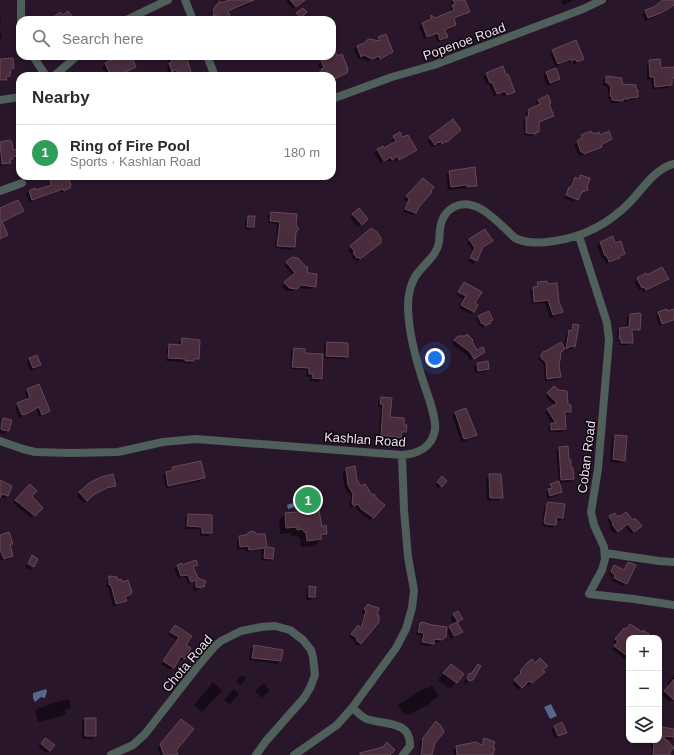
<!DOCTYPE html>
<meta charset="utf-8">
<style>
body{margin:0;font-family:Helvetica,sans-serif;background:#f2f2f3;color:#2b2b33}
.controls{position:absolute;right:12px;bottom:12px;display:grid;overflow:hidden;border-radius:8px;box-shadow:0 2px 6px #0003}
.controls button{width:36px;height:36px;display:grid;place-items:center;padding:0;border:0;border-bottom:1px solid #e1e1e2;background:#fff;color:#2b2b33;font:20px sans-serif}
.you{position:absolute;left:435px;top:358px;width:14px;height:14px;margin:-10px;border:3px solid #fff;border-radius:50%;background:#1a73e8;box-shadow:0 0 0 6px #1a73e833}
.badge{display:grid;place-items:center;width:26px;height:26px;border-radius:50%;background:#ea580c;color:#fff;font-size:13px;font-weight:700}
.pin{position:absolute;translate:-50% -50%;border:2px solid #fff;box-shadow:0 1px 4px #0006}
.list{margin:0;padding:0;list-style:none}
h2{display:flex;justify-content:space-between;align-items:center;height:52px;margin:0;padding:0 16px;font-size:17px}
h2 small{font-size:13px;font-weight:400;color:#7c7c81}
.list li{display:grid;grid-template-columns:26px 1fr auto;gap:12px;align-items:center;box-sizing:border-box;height:56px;padding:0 16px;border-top:1px solid #e1e1e2}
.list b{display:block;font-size:15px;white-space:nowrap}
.list p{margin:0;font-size:13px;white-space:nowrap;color:#7c7c81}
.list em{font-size:13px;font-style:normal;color:#7c7c81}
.icon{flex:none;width:22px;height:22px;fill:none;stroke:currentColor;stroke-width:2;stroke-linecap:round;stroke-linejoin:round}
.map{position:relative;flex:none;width:674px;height:755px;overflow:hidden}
.search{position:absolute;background:#fff;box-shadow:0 2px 6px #0003;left:16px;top:16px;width:320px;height:44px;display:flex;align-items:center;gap:10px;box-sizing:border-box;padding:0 14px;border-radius:12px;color:#7c7c81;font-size:15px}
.panel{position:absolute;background:#fff;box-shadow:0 2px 6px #0003;left:16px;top:72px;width:320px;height:108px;border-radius:12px}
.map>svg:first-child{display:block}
.water{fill:#546a8a}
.shadow{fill:#0007}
.building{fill:#492d3c;stroke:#674858}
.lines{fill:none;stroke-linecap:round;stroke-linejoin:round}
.minor{stroke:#4f5f5a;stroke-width:8}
.labels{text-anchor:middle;stroke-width:3;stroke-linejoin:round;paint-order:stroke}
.street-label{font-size:13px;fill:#f0e3f1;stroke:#0d050d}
</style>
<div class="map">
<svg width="674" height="755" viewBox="0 0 674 755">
<rect width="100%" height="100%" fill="#29162b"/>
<path class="water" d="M 307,491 L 311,494 L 316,502 L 314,506 L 306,508 L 302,505 L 288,509 L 287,505 C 295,502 303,502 304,493 Z
M 46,689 L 47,691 L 45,698 L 41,697 L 35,702 L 33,698 L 33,693 Z
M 551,704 L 557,716 L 550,719 L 544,707 Z"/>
<path class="shadow" d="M 232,0 L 250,0 L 251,2 L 248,5 L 227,12 L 230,20 L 215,20 L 214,17 L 211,18 L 211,12 L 220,3 L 220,5 Z
M 287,0 L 304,0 L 293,9 L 286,1 Z
M 453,0 L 464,0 L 469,12 L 466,15 L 453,19 L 455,26 L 452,29 L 445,32 L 447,37 L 444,40 L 437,42 L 435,35 L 424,39 L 419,27 L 422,24 L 429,21 L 431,17 L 434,19 L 451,13 L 450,8 L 452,6 L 451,3 Z
M 561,0 L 574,0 L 563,5 Z
M 665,0 L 674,0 L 674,4 L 657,16 L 645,21 L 642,14 Z
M 0,13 L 1,20 L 0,22 Z
M 297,14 L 303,15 L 297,20 L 294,16 Z
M 265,17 L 267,20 L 258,20 L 259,19 Z
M 0,32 L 2,34 L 0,42 Z
M 379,38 L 392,52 L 389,55 L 377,61 L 376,58 L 368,61 L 361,58 L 358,59 L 354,49 L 367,41 L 375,41 Z
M 576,42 L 583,59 L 574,65 L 572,61 L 569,63 L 568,61 L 555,67 L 550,54 L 552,51 Z
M 332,55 L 346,73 L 343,76 L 332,80 L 332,76 L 310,76 L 319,73 L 321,71 L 318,64 L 328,56 L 332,56 Z
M 122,56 L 129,56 L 135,67 L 132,69 L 118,76 L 115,75 L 110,76 L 110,75 L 107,76 L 102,67 L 105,64 Z
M 167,56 L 185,56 L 189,72 L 183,76 L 180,76 L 179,75 L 174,76 L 173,72 L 169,74 L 167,67 L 169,64 Z
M 0,60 L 13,68 L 11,71 L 9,76 L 3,82 L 0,82 Z
M 650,61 L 660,69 L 674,68 L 674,78 L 671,80 L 671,85 L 668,88 L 652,89 L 651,79 L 647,80 L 647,64 Z
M 502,68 L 514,91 L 511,94 L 504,97 L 502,93 L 494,96 L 489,84 L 487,85 L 483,77 L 486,74 Z
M 555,69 L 559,79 L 556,82 L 547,86 L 543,76 L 546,73 Z
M 606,77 L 620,84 L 637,96 L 634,99 L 626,102 L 621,101 L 619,103 L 610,103 L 610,99 L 608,99 L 608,88 L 607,88 L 607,86 L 603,86 L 603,80 Z
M 547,96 L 548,105 L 552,115 L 550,118 L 538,123 L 538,131 L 532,136 L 524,135 L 523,121 L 526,118 L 526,113 L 529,110 L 537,107 L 535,103 L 538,100 Z
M 457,132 L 439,146 L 438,144 L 432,147 L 427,141 L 430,138 Z
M 400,134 L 402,138 L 415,150 L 396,162 L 394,159 L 389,162 L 387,159 L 380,163 L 374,153 L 382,147 L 383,149 L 393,144 L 391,140 Z
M 582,136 L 599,136 L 608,141 L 600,145 L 598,149 L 581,156 L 580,154 L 578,155 L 574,145 L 579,140 L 579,139 Z
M 9,141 L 12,151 L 19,155 L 16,158 L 11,159 L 7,165 L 0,166 L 0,143 Z
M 449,172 L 476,185 L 473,188 L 464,189 L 464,188 L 448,190 L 446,175 Z
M 66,176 L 69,188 L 66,191 L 61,193 L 60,191 L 29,202 L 26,194 L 29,191 L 34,189 L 35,192 L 48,187 L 47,185 L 50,182 Z
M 582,176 L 587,189 L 580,194 L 574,202 L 564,198 L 572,181 L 575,178 L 578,180 Z
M 423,179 L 418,207 L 415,213 L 412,215 L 403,212 L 407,202 L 404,199 Z
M 0,209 L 22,211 L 19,214 L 1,223 L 7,235 L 0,240 Z
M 271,213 L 295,232 L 294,247 L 291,250 L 275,248 L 277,224 L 268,223 L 268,216 Z
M 353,214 L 364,222 L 358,227 L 350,217 Z
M 248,217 L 253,227 L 250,230 L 245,229 L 245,220 Z
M 371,230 L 377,245 L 357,262 L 355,259 L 354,260 L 351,257 L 352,255 L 348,250 Z
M 470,240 L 481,248 L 476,261 L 473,264 L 468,261 L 473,251 L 467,243 Z
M 600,243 L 624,254 L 616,260 L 606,264 L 604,258 L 602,259 L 597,246 Z
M 287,263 L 306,273 L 315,286 L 312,289 L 297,288 L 293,291 L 286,291 L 282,286 L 293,276 L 284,265 Z
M 646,274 L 646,276 L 668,279 L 665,282 L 643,292 L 641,289 L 639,290 L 634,282 Z
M 464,283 L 474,304 L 473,311 L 470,314 L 459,308 L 463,299 L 456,295 Z
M 538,283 L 558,302 L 562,312 L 559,315 L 550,318 L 545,303 L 532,304 L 530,291 L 535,287 Z
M 674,310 L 674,321 L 659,326 L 656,316 L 659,313 Z
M 630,315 L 639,329 L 636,332 L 631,332 L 632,342 L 629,345 L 619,345 L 619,341 L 617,341 L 617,332 L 620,329 L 626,328 L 627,318 Z
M 479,316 L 492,320 L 490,322 L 490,323 L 482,328 L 481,326 L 479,326 L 476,319 Z
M 573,325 L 574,346 L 572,349 L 568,349 L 564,351 L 564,349 L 559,354 L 558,365 L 560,377 L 557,380 L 545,381 L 544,365 L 538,359 L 544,352 L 564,349 L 566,334 L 570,331 L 571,328 Z
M 458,337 L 471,341 L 477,351 L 484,352 L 470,361 L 467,355 L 452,344 Z
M 182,339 L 198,359 L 190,364 L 183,363 L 183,362 L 166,361 L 167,348 L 170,345 L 179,346 L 179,342 Z
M 327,343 L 347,356 L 344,359 L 324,358 L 324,345 Z
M 294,349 L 304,354 L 321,379 L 319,382 L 310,381 L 310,377 L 306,377 L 307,370 L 290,369 L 291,352 Z
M 30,359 L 40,365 L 37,368 L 30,371 L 27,362 Z
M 487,362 L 488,369 L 485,372 L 475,373 L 474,367 L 477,364 Z
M 554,387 L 567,405 L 570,412 L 567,415 L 564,415 L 565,429 L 562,432 L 549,432 L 548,427 L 552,424 L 545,412 L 554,405 L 545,397 Z
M 28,390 L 49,411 L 46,414 L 39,417 L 36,409 L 19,418 L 15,407 L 18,404 L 27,400 L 25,392 Z
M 381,398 L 388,418 L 402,425 L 405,432 L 402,435 L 400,435 L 400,437 L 397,440 L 378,438 L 381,407 L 378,407 L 378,401 Z
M 466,409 L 476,435 L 473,438 L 463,442 L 461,441 L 452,416 L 455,413 Z
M 4,419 L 11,420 L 8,431 L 5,434 L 0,433 L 1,422 Z
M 615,436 L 624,460 L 621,463 L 610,462 L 612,439 Z
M 559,448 L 568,461 L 573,479 L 570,482 L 558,483 L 561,492 L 558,495 L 547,499 L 546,493 L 549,490 L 548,488 L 551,485 L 559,482 L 556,451 Z
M 172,468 L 204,478 L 201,481 L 166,488 L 163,476 L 166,473 L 170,472 Z
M 346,469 L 356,480 L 373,517 L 370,520 L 359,512 L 355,506 L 351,508 L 349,506 L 351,497 L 345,488 L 343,477 L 343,472 Z
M 489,476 L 502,497 L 499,500 L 487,501 L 486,478 Z
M 442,478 L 446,481 L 438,489 L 435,485 Z
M 0,481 L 11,487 L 7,496 L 4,499 L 1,497 L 0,504 Z
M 89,484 L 115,485 L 112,488 L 103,490 L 91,496 L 84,503 L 77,496 Z
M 30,486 L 30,496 L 42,508 L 31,518 L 13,503 Z
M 548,503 L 562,518 L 559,521 L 556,520 L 555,525 L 552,528 L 542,526 L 542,525 L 544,508 Z
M 319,511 L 321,528 L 326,534 L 314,546 L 301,547 L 300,537 L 298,538 L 297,535 L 291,536 L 291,533 L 280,534 L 279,520 L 285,514 Z
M 188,515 L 211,533 L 208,536 L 200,536 L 200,529 L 185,529 L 185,518 Z
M 610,517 L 617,518 L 637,529 L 631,534 L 625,527 L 615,534 L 609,528 L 611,527 L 607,520 Z
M 0,536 L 12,543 L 9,546 L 12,556 L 9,559 L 1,561 L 0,557 Z
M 239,537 L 266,548 L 272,558 L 269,561 L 261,560 L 262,550 L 246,552 L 245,549 L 237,550 L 237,540 Z
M 32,557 L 37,559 L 30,570 L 25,567 Z
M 628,563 L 626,583 L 623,586 L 612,581 L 613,578 L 609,575 L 612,569 L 615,566 L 623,570 Z
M 181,564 L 182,566 L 197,565 L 193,568 L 197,579 L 203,586 L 200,589 L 197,591 L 193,590 L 194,582 L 188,584 L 185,577 L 178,578 L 174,569 Z
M 110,577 L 130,594 L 125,598 L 125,600 L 123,603 L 113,607 L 108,588 L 106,587 L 107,580 Z
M 309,587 L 314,597 L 311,600 L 306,600 L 307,590 Z
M 368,605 L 361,644 L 358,646 L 354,644 L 355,642 L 349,637 L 355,630 L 360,628 L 364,614 L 361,612 Z
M 457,612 L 462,619 L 457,623 L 461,632 L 451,639 L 447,630 L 455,625 L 450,618 Z
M 420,624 L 445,637 L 438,643 L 433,642 L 430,646 L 420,645 L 421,635 L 416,635 L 417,627 Z
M 175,626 L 184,645 L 184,658 L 181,661 L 178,659 L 170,670 L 161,664 L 176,640 L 168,635 Z
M 621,632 L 645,638 L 629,638 L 629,655 L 624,659 L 612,649 L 616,645 L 613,643 Z
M 254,646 L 280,661 L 277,664 L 249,660 L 251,649 Z
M 529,663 L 542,670 L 541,675 L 528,686 L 526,683 L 519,690 L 512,684 L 519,677 L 518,674 Z
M 451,665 L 463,674 L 450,689 L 438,680 Z
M 470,674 L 473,679 L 465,684 L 464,682 Z
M 241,675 L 246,678 L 241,685 L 236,682 Z
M 674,675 L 674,699 L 670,702 L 662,695 L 669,686 L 667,684 Z
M 213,682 L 222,691 L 202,712 L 194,705 Z
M 264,683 L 270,691 L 261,698 L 255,691 Z
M 432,685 L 439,696 L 432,701 L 429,705 L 426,707 L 425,706 L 408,715 L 402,712 L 398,706 L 401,703 L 425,688 L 426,689 Z
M 234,689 L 239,694 L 230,704 L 224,700 Z
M 69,699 L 71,707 L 65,711 L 66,713 L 63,716 L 38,722 L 35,711 L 38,708 L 47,706 L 49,704 Z
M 85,719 L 95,736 L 92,739 L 82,739 L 82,722 Z
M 179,723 L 175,751 L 176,755 L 160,755 L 158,748 Z
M 433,726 L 431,755 L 419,755 L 420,742 Z
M 554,727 L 566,732 L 563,735 L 555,738 L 551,730 Z
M 663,728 L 674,730 L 674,737 L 671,740 L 665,739 L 672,747 L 669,755 L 651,755 L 652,748 L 650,743 L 653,740 L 659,740 L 660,731 Z
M 485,739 L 491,748 L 493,755 L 454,755 L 453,750 L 456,747 L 480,745 Z
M 42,742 L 49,751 L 47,753 L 38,747 Z"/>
<path class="building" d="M 229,0 L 254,0 L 228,11 L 231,20 L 219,20 L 217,15 L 213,16 L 214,8 L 220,1 L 221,3 Z
M 290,0 L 305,0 L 296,7 Z
M 453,0 L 465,0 L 470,12 L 454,18 L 456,25 L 445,30 L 448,37 L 440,40 L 438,33 L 427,37 L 422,23 L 431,19 L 431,15 L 435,18 L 454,10 L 452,5 L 455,4 Z
M 663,0 L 674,0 L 674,5 L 661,13 L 648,18 L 645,10 L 654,7 Z
M 303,8 L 307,12 L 300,18 L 296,13 Z
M 68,11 L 75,20 L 50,20 L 60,12 L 63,15 Z
M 386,34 L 393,52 L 380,59 L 379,56 L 372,59 L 364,55 L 361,57 L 357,46 L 366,42 L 367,40 L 369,39 L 380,41 L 378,37 Z
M 576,40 L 584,59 L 577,62 L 575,59 L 572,61 L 571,59 L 558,64 L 552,50 Z
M 332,45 L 333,45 L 337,56 L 342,54 L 348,69 L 347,73 L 332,80 L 332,76 L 309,76 L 322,71 L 321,69 L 324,68 L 321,60 L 326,58 L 327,56 L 332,56 Z
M 120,56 L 131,56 L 136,67 L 119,75 L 118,73 L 114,75 L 113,73 L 110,74 L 105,63 Z
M 170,56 L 186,56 L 191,72 L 183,75 L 182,72 L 178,74 L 176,70 L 172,72 L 169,63 L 172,62 Z
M 13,58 L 14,68 L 11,69 L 10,76 L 6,77 L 7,80 L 0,80 L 0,59 Z
M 660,59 L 661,68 L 674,67 L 674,78 L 672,78 L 672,85 L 655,87 L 654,77 L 650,77 L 649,60 Z
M 503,66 L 506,75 L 508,74 L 515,92 L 507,95 L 505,91 L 497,94 L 492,82 L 490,83 L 486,73 Z
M 556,68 L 560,79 L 550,83 L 546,72 Z
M 606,76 L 622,78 L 622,84 L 636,85 L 636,89 L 638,90 L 638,97 L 630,98 L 629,99 L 623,99 L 623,101 L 612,100 L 612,97 L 610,96 L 611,86 L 609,85 L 609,83 L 606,83 Z
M 548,95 L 551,103 L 549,104 L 554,116 L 539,122 L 539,132 L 536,132 L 536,134 L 526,133 L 526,117 L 528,117 L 529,109 L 540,104 L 538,100 Z
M 453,119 L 461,130 L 447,142 L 446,141 L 442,144 L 441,141 L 439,143 L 438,142 L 435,145 L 429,137 Z
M 591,131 L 592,133 L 594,133 L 595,134 L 599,132 L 600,135 L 609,131 L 612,139 L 601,145 L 602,147 L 584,154 L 583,152 L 581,152 L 577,141 L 582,137 L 581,135 Z
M 400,132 L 402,137 L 408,135 L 417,150 L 399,160 L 398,156 L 392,160 L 391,157 L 384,161 L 377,149 L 383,146 L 384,148 L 396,141 L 393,136 Z
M 10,140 L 12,142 L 13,150 L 20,149 L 20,156 L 12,157 L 13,159 L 10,159 L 11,163 L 2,164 L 0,142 Z
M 475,167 L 477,186 L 467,187 L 466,185 L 451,187 L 449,171 Z
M 580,175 L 590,178 L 587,187 L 588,190 L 582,192 L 578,200 L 566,195 L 569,187 L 571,187 L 575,177 L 579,179 Z
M 62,176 L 67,176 L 69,179 L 71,185 L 70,188 L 64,191 L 63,189 L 32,200 L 29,191 L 35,188 L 36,190 L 51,185 L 50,181 Z
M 423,178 L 434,187 L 431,191 L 432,192 L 419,207 L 416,213 L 405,209 L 409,199 L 406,196 Z
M 18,200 L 24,211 L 2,222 L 8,235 L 0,239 L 0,208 Z
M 359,208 L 368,219 L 362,225 L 352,214 Z
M 271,212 L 297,214 L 296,225 L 299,229 L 296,232 L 295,247 L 277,246 L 280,222 L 270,221 Z
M 248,216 L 255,216 L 254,227 L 247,227 Z
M 371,228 L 376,231 L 381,238 L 381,243 L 360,259 L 359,257 L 357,258 L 353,253 L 355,252 L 350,246 Z
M 485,229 L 493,241 L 483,247 L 477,261 L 470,258 L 475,248 L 469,239 Z
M 613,236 L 615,243 L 621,241 L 625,254 L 620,256 L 620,258 L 609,262 L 607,256 L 605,256 L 600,242 Z
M 292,257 L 298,258 L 306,267 L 308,267 L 307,272 L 309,273 L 317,274 L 316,287 L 301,285 L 297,289 L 289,288 L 284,282 L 295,273 L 286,262 Z
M 662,267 L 669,279 L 646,290 L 644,287 L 642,288 L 637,278 L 646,273 L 647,275 Z
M 547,281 L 548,284 L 557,283 L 559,302 L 563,312 L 553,315 L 548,300 L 534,302 L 533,287 L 538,286 L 537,282 Z
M 464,282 L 482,292 L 475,303 L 478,305 L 474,312 L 461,305 L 466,296 L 458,292 Z
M 667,309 L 667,311 L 674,309 L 674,320 L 662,324 L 658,312 Z
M 489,311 L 493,320 L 490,321 L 491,323 L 485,326 L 484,323 L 482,324 L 478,316 Z
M 639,313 L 641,314 L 640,330 L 632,330 L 633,343 L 621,343 L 621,339 L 619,339 L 620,328 L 629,327 L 630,314 Z
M 573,324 L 579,325 L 575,347 L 572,346 L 566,349 L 569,330 L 572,331 Z
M 467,334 L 473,340 L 472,341 L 477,350 L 483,347 L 485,352 L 474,359 L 470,352 L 454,340 L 458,336 L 465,336 Z
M 182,338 L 200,340 L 199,359 L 194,359 L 194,361 L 185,361 L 185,359 L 168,358 L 169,344 L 181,345 Z
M 327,342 L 348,343 L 348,357 L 326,356 Z
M 561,342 L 565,349 L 560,353 L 561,355 L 559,365 L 561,377 L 547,379 L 546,362 L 541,358 L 541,355 L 544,351 L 546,351 Z
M 294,348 L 305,349 L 305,353 L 323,354 L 322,379 L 312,378 L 313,374 L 309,374 L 309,368 L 292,367 Z
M 37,355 L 41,365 L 33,368 L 29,358 Z
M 488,361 L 489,369 L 478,371 L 477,363 Z
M 39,384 L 50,411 L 42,415 L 39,407 L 26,414 L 22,415 L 17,403 L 30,398 L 27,389 Z
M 554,386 L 559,390 L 567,391 L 568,404 L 571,405 L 571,412 L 565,412 L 566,429 L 551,430 L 551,423 L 556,423 L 547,409 L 557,403 L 547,393 Z
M 381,397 L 392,398 L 390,417 L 404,418 L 404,425 L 407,425 L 406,432 L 402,432 L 401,438 L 381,435 L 383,404 L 380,404 Z
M 466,408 L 477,435 L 466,439 L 466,438 L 464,439 L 455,412 Z
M 3,418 L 12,420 L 9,431 L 2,430 L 1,428 Z
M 615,435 L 627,436 L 625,461 L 613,459 Z
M 568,446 L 569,460 L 571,460 L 571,468 L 573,468 L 574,479 L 561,480 L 559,447 Z
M 201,461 L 205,478 L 168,486 L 166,472 L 173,470 L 172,467 Z
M 355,466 L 357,480 L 361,486 L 365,484 L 372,495 L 374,494 L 378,500 L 385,505 L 374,518 L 361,509 L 358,504 L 354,506 L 352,503 L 353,494 L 348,485 L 346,468 Z
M 113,474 L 116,486 L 107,488 L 95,494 L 87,501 L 79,492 L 89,483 L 101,477 Z
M 489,474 L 501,474 L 503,498 L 490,498 Z
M 442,476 L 447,481 L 442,487 L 437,482 Z
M 0,480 L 12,486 L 8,496 L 2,494 L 0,498 Z
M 559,481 L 562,492 L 550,496 L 548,489 L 552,488 L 550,484 Z
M 30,484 L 37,491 L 32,496 L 43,508 L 35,516 L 15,500 Z
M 548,502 L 565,504 L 563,518 L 557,517 L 556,525 L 545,524 L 544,522 L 547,504 Z
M 319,510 L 322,527 L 326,525 L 327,534 L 321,535 L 322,539 L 307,541 L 306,532 L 304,532 L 303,529 L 297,530 L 297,527 L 286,528 L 285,513 Z
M 626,512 L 633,520 L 635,518 L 642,526 L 634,532 L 628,524 L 618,532 L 612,524 L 613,523 L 609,516 L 615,513 L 617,517 L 620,515 L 621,516 Z
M 188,514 L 212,515 L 212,533 L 202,533 L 202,527 L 187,526 Z
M 254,531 L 257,534 L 265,534 L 267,547 L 274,548 L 273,559 L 264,558 L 265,548 L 249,550 L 248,546 L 240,547 L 239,536 L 246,535 L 249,532 Z
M 9,532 L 13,544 L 10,544 L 13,556 L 4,559 L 0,550 L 0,535 Z
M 32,555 L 38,559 L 34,567 L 28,564 Z
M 196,560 L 198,565 L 193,567 L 198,578 L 206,581 L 204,587 L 202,586 L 201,588 L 196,587 L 196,580 L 191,582 L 188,575 L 181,576 L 177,565 L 182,563 L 182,565 Z
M 628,562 L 636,565 L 627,584 L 614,578 L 615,575 L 611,572 L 614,565 L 624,570 Z
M 109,576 L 117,577 L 118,580 L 121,579 L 122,582 L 128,580 L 132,592 L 131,594 L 125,597 L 127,601 L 116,604 L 111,585 L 109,585 Z
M 309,586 L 316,587 L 315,597 L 309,597 Z
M 368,604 L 372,606 L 379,608 L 377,615 L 379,615 L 379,622 L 361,644 L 356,640 L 358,639 L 351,634 L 358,625 L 361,628 L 366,611 L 364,609 Z
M 458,611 L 463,619 L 458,622 L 453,614 Z
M 423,622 L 432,625 L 447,627 L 446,637 L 442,640 L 434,639 L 434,644 L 422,642 L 424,633 L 418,632 L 420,623 Z
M 457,622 L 463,632 L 454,636 L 449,626 Z
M 630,624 L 642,632 L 643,630 L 649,634 L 648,636 L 650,638 L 629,638 L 629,657 L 614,646 L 618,641 L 615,639 L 624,628 L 626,629 Z
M 175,625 L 192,636 L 186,645 L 191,648 L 185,659 L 181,656 L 174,668 L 163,661 L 179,637 L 170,632 Z
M 254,645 L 283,650 L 281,661 L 252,658 Z
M 540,658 L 548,666 L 543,670 L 545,672 L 532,683 L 529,681 L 522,688 L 514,680 L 521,673 L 520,672 L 521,670 L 528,662 L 532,659 L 535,663 Z
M 451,664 L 464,674 L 457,683 L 443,673 Z
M 478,664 L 481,666 L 473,680 L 469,681 L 467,678 L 469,673 L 471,674 Z
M 674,679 L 674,700 L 664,691 Z
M 85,718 L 96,718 L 96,736 L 85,736 Z
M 181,719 L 194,729 L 179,747 L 176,751 L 178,755 L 164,755 L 160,744 Z
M 436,721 L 441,726 L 444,732 L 435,743 L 432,755 L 421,755 L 423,738 Z
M 562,722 L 567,733 L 558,736 L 554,726 Z
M 662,727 L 674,729 L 674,737 L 663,736 L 674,748 L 670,751 L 670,755 L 653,755 L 654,745 L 651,740 L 659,740 L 660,732 L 661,733 Z
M 45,738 L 55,745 L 50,751 L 41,744 Z
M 484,738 L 495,742 L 493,747 L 495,748 L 493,755 L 457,755 L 456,746 L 476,742 L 482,745 Z
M 387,742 L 395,750 L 390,755 L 360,755 L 360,753 L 383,747 Z"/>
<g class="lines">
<path class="minor" d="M 21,0 L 21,20
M 185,0 L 193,20
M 126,20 L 168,0
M 33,56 L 46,76
M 207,56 L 215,76
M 54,76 L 77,56
M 332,99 L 392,77 L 434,65 L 583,9 L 602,0
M 0,100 L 20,97
M 0,191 L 22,183
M 579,236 L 607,323 L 609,340 L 598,469 L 591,512 L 594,525 L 604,547 L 605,559 L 602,570 L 589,594 L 634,599 L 674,605
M 0,441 L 23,449 L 35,452 L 71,453 L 118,452 L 163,442 L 196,439 L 402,455 C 418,454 432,447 435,430 C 437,415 423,384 419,368 C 413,348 408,326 408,305 C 408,295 411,282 417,274 C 425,263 437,255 439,242 C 440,235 439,227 442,221 C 444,215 448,210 454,207 C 477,195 500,225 515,238 C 528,244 541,243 554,241 C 584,237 610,223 631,201 C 643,188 656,168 674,164
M 605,553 L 659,561 L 674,562
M 352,708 C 357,711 361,717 367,719 C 384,725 411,720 410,746 L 403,755
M 111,755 L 133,745 L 145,734 L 198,666 L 215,646 L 221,641 L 241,631 L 261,627 L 275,626 L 290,630 L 303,640 L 311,650 L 313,657 L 315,675 L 310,688 L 304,698 L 266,741 L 256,755
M 294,755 L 337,725 L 352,708 L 396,648 L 406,629 L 412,608 L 414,590 L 408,557 L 404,510 L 402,455"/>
</g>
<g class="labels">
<g class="street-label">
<text transform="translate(464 41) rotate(-20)" y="5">Popenoe Road</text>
<text transform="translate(365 439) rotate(4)" y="5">Kashlan Road</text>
<text transform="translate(586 457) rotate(-83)" y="5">Coban Road</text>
<text transform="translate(187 663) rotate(-50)" y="5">Chota Road</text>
</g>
</g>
</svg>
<div class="controls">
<button>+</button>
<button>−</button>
<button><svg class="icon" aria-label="layers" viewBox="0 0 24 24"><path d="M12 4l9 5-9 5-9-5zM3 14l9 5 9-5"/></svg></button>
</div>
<div class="you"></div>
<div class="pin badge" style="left:308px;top:500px;background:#2e9e5b">1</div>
<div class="search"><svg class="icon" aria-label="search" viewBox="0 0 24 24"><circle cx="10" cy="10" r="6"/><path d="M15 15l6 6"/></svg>Search here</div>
<section class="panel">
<h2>Nearby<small></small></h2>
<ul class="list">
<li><span class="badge" style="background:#2e9e5b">1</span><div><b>Ring of Fire Pool</b><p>Sports · Kashlan Road</p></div><em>180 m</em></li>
</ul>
</section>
</div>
